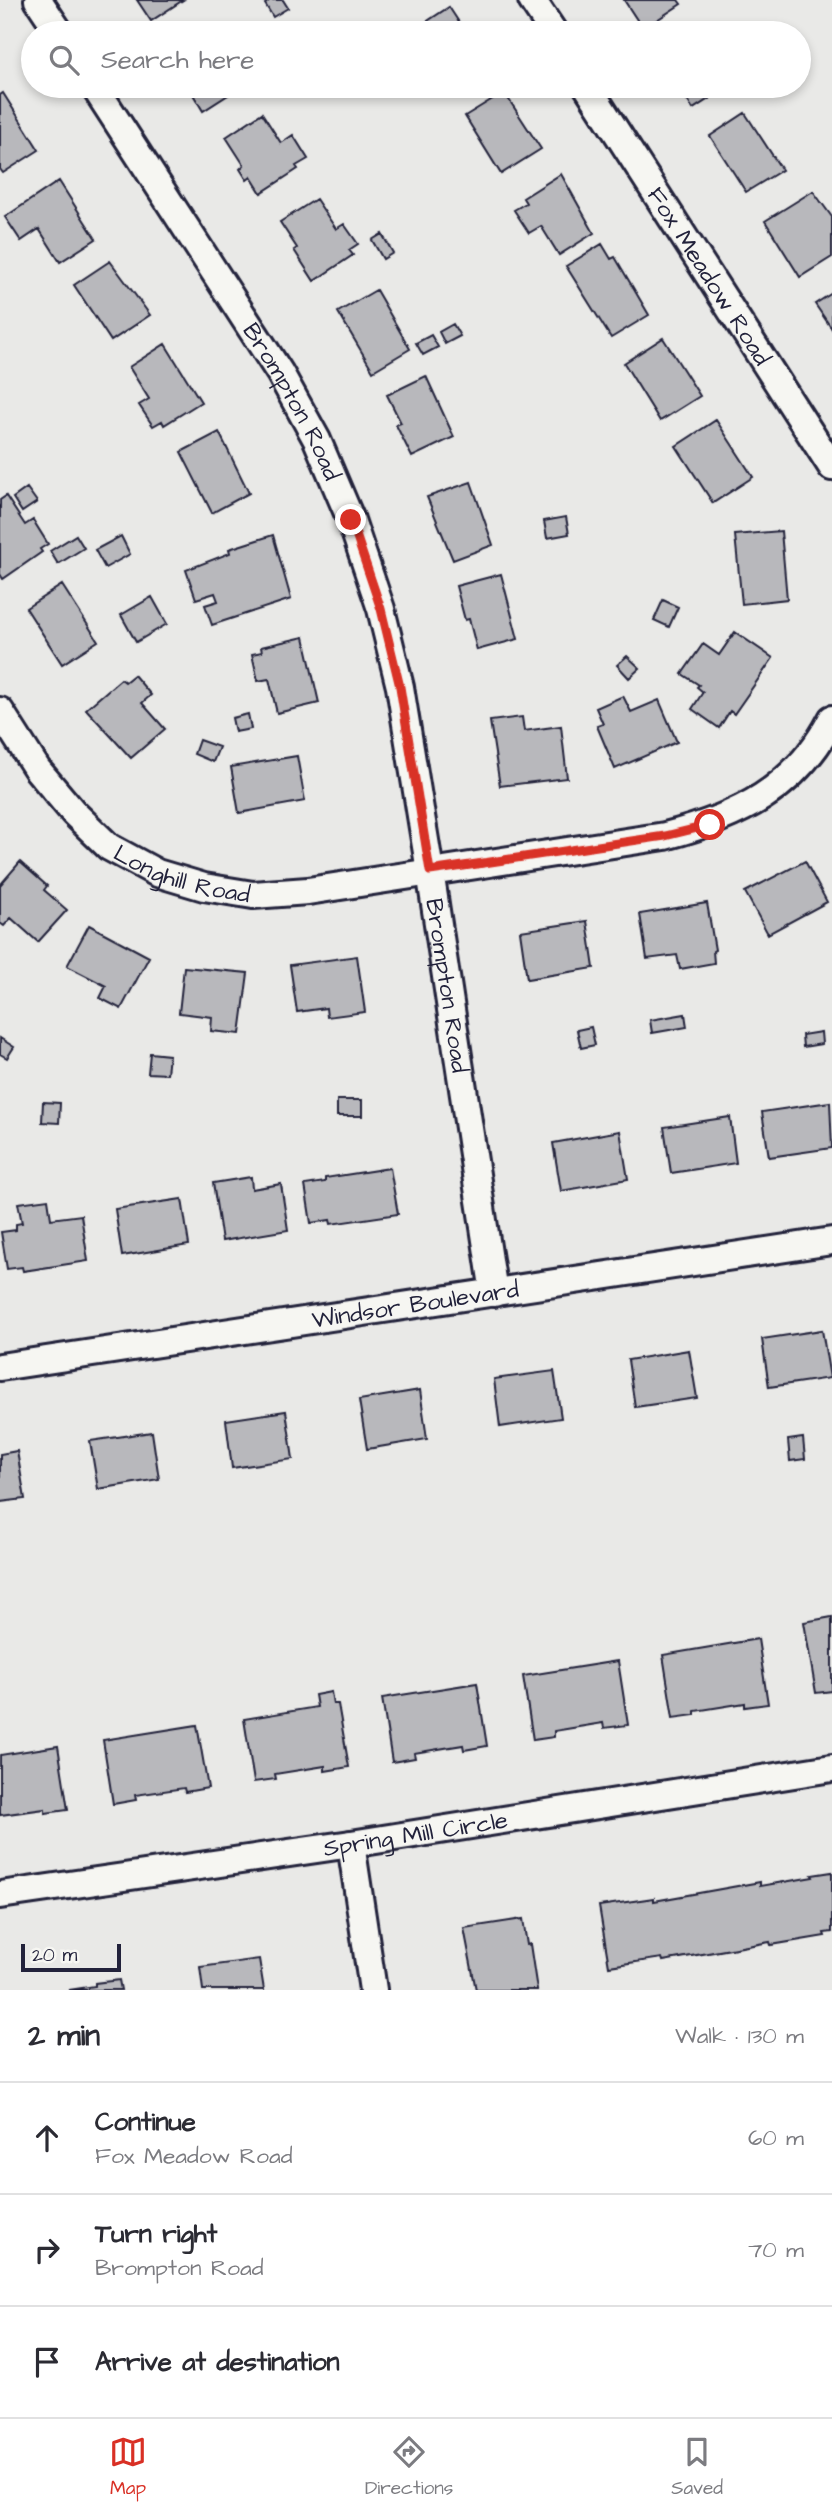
<!DOCTYPE html>
<meta charset="utf-8">
<style>
body{margin:0;font-family:"Architects Daughter",sans-serif;background:#f2f2f3;color:#2b2b33}
.scale{position:absolute;left:21px;bottom:18px;width:100px;box-sizing:border-box;padding-left:7px;border:4px solid #22223b;border-top:0;font-size:19px;line-height:24px;white-space:nowrap;color:#22223b;-webkit-text-stroke:5px #f6f6f2;paint-order:stroke}
.stop{position:absolute;width:21px;height:21px;margin:-16px;border:5px solid #d93025;border-radius:50%;background:#fff}
.stop.end{background:#d93025;border-color:#fff;box-shadow:0 2px 7px #0008}
.list{margin:0;padding:0;list-style:none}
h2{display:flex;justify-content:space-between;align-items:center;height:91px;margin:0;padding:0 28px;font-size:30px}
h2 small{font-size:23px;font-weight:400;color:#7c7c81}
.list li{display:grid;grid-template-columns:46px 1fr auto;gap:21px;align-items:center;box-sizing:border-box;height:112px;padding:0 28px;border-top:2px solid #e1e1e2}
.list b{display:block;font-size:26px;white-space:nowrap}
.list p{margin:0;font-size:23px;white-space:nowrap;color:#7c7c81}
.list em{font-size:23px;font-style:normal;color:#7c7c81}
.icon{flex:none;width:38px;height:38px;fill:none;stroke:currentColor;stroke-width:2;stroke-linecap:round;stroke-linejoin:round}
.map{position:relative;flex:none;width:832px;height:1990px;overflow:hidden}
.search{position:absolute;background:#fff;box-shadow:0 4px 10px #0003;left:21px;right:21px;top:21px;height:77px;display:flex;align-items:center;gap:18px;box-sizing:border-box;padding:0 24px;border-radius:38px;color:#7c7c81;font-size:26px}
.sheet{height:427px;background:#fff}
nav{display:flex;justify-content:space-around;align-items:center;box-sizing:border-box;height:98px;border-top:2px solid #e1e1e2;background:#fff;font-size:19px;color:#7c7c81}
nav a{display:grid;justify-items:center;gap:4px}
nav .on{color:#d93025}
.map>svg:first-child{display:block}
.building{fill:#b8b8bc;stroke:#22223b;stroke-width:2}
.lines{fill:none;stroke-linecap:round;stroke-linejoin:round}
.street-casing{stroke:#22223b;stroke-width:32}
.street{stroke:#f6f6f2;stroke-width:26}
.route{stroke:#d93025;stroke-width:9}
.labels{text-anchor:middle;stroke-width:5;stroke-linejoin:round;paint-order:stroke}
.street-label{font-size:24px;fill:#22223b;stroke:#f6f6f2}
</style>
<div class="map">
<svg width="832" height="1990" viewBox="0 0 832 1990">
<rect width="100%" height="100%" fill="#e9e9e7"/>
<filter id="ink" filterUnits="userSpaceOnUse"><feTurbulence type="fractalNoise" baseFrequency=".0143" numOctaves="2"/><feDisplacementMap in="SourceGraphic" scale="14" xChannelSelector="R" yChannelSelector="G"/><feConvolveMatrix kernelMatrix="1 2 1 2 8 2 1 2 1" color-interpolation-filters="sRGB"/></filter>
<g filter="url(#ink)">
<path class="building" d="M 137,0 L 183,0 L 151,21 Z
M 270,0 L 283,0 L 288,8 L 273,17 L 265,4 Z
M 624,0 L 678,0 L 681,4 L 643,29 Z
M 449,7 L 466,33 L 416,33 L 414,30 Z
M 188,86 L 242,86 L 203,111 Z
M 678,86 L 729,86 L 693,109 Z
M 504,92 L 541,149 L 501,174 L 465,116 Z
M 3,93 L 39,150 L 3,173 L 0,169 L 0,95 Z
M 262,113 L 281,143 L 293,135 L 308,159 L 296,166 L 298,169 L 261,193 L 251,177 L 247,180 L 240,169 L 244,165 L 226,137 Z
M 745,113 L 782,170 L 746,192 L 710,136 Z
M 561,174 L 594,233 L 559,255 L 541,226 L 529,233 L 514,210 L 526,203 L 523,198 Z
M 59,181 L 96,239 L 60,262 L 39,229 L 21,241 L 5,217 Z
M 813,191 L 832,217 L 832,257 L 800,277 L 765,221 Z
M 316,199 L 336,229 L 344,224 L 358,244 L 349,250 L 353,255 L 314,281 L 294,250 L 297,248 L 280,222 Z
M 382,234 L 393,253 L 383,259 L 372,240 Z
M 602,244 L 611,259 L 615,257 L 649,315 L 611,338 L 566,266 Z
M 110,261 L 150,315 L 111,341 L 74,285 Z
M 376,290 L 410,349 L 373,371 L 338,312 Z
M 832,293 L 832,329 L 815,304 Z
M 453,324 L 460,336 L 445,344 L 439,332 Z
M 431,335 L 438,347 L 423,355 L 416,343 Z
M 663,338 L 700,396 L 660,421 L 624,363 Z
M 165,344 L 201,402 L 164,425 L 162,421 L 153,426 L 139,405 L 149,399 L 129,367 Z
M 426,376 L 454,437 L 412,457 L 396,425 L 401,423 L 387,395 Z
M 716,420 L 753,477 L 713,503 L 676,446 Z
M 219,432 L 249,493 L 212,513 L 181,452 Z
M 471,482 L 493,545 L 453,560 L 427,497 Z
M 27,488 L 37,502 L 22,512 L 13,498 Z
M 6,496 L 25,525 L 33,520 L 48,544 L 40,549 L 42,552 L 3,579 L 0,574 L 0,500 Z
M 566,517 L 569,534 L 547,538 L 544,521 Z
M 781,531 L 787,599 L 742,604 L 735,535 Z
M 76,535 L 84,548 L 58,564 L 50,551 Z
M 273,535 L 291,599 L 212,625 L 205,605 L 218,601 L 215,593 L 196,599 L 186,570 L 230,553 L 229,549 Z
M 121,536 L 130,554 L 105,568 L 95,550 Z
M 501,574 L 518,639 L 477,650 L 469,619 L 465,620 L 456,586 Z
M 62,585 L 98,641 L 62,664 L 26,608 Z
M 152,597 L 167,624 L 136,642 L 121,615 Z
M 663,600 L 678,607 L 669,627 L 654,620 Z
M 735,632 L 773,658 L 734,714 L 730,711 L 719,728 L 692,709 L 703,692 L 697,687 L 699,685 L 682,674 L 703,644 L 719,655 Z
M 304,637 L 319,703 L 277,713 L 269,679 L 258,681 L 252,654 L 262,652 L 261,647 Z
M 627,656 L 640,668 L 629,678 L 617,665 Z
M 134,675 L 151,695 L 142,703 L 165,729 L 131,758 L 86,709 L 121,679 L 125,682 Z
M 623,696 L 631,712 L 659,700 L 677,742 L 615,769 L 597,726 L 603,724 L 596,708 Z
M 248,714 L 251,729 L 235,732 L 232,718 Z
M 522,717 L 524,731 L 561,726 L 567,778 L 500,786 L 490,721 Z
M 199,740 L 219,747 L 213,762 L 194,754 Z
M 297,756 L 305,801 L 239,813 L 231,767 Z
M 805,861 L 827,902 L 768,934 L 745,892 Z
M 20,862 L 47,886 L 44,890 L 67,910 L 38,942 L 11,918 L 4,926 L 0,923 L 0,885 Z
M 707,903 L 715,950 L 713,951 L 714,963 L 680,969 L 677,955 L 647,959 L 640,914 Z
M 587,921 L 594,968 L 527,979 L 520,931 Z
M 89,925 L 149,957 L 121,1009 L 100,998 L 106,986 L 67,966 Z
M 357,956 L 365,1012 L 327,1017 L 326,1008 L 297,1012 L 290,965 Z
M 184,967 L 248,973 L 240,1034 L 211,1031 L 212,1017 L 179,1013 Z
M 685,1014 L 687,1027 L 652,1033 L 650,1020 Z
M 591,1027 L 595,1045 L 581,1048 L 577,1030 Z
M 821,1032 L 822,1044 L 803,1047 L 802,1035 Z
M 0,1038 L 14,1047 L 7,1058 L 0,1054 Z
M 150,1053 L 169,1055 L 167,1074 L 148,1073 Z
M 337,1100 L 362,1100 L 362,1116 L 337,1116 Z
M 43,1102 L 60,1103 L 59,1123 L 42,1122 Z
M 830,1102 L 832,1148 L 769,1157 L 762,1112 Z
M 730,1117 L 736,1163 L 671,1173 L 664,1127 Z
M 620,1131 L 628,1179 L 561,1191 L 553,1143 Z
M 390,1168 L 398,1214 L 331,1224 L 330,1220 L 311,1223 L 305,1185 L 325,1182 L 325,1178 Z
M 251,1177 L 252,1189 L 281,1184 L 288,1230 L 222,1241 L 213,1183 Z
M 48,1199 L 51,1219 L 81,1215 L 88,1261 L 23,1271 L 22,1267 L 7,1269 L 1,1232 L 16,1230 L 16,1224 L 22,1223 L 18,1203 Z
M 182,1199 L 189,1245 L 122,1256 L 115,1209 Z
M 822,1330 L 830,1378 L 769,1387 L 762,1339 Z
M 689,1350 L 697,1398 L 635,1407 L 628,1360 Z
M 554,1371 L 561,1418 L 500,1427 L 494,1379 Z
M 420,1390 L 427,1439 L 367,1449 L 359,1400 Z
M 286,1411 L 293,1459 L 232,1468 L 226,1420 Z
M 152,1432 L 159,1479 L 98,1489 L 90,1441 Z
M 803,1438 L 805,1459 L 790,1461 L 788,1440 Z
M 17,1451 L 25,1499 L 0,1502 L 0,1454 Z
M 832,1617 L 832,1691 L 816,1693 L 804,1622 Z
M 758,1639 L 768,1704 L 745,1707 L 745,1703 L 695,1711 L 695,1715 L 673,1718 L 663,1655 Z
M 618,1661 L 628,1725 L 604,1728 L 603,1723 L 554,1731 L 554,1737 L 533,1740 L 523,1676 Z
M 477,1683 L 487,1746 L 464,1750 L 463,1745 L 414,1753 L 415,1758 L 392,1762 L 382,1698 Z
M 331,1692 L 333,1704 L 338,1704 L 349,1767 L 325,1771 L 325,1766 L 275,1774 L 276,1779 L 254,1782 L 244,1719 L 317,1707 L 315,1695 Z
M 197,1725 L 208,1788 L 185,1792 L 184,1788 L 135,1795 L 136,1800 L 113,1804 L 103,1740 Z
M 58,1746 L 68,1810 L 45,1813 L 45,1809 L 0,1815 L 0,1755 Z
M 832,1872 L 832,1932 L 824,1933 L 825,1936 L 771,1945 L 770,1942 L 663,1961 L 662,1958 L 609,1966 L 599,1906 L 654,1898 L 654,1901 L 760,1882 L 760,1886 L 813,1877 L 812,1875 Z
M 523,1919 L 527,1945 L 530,1944 L 537,1990 L 476,1990 L 464,1928 Z
M 259,1959 L 264,1990 L 203,1990 L 200,1967 Z
M 119,1980 L 121,1990 L 69,1990 L 95,1986 L 95,1983 Z"/>
<g class="lines">
<defs>
<g id="street">
<path d="M 38,0 L 60,33"/>
<path d="M 532,0 L 554,33"/>
<path id="s1" d="M 94,86 L 280,373 L 317,440 L 351,520 L 381,609 L 400,687 L 430,871 L 494,1293"/>
<path id="s2" d="M 587,86 L 832,467"/>
<path id="s3" d="M 0,711 L 37,769 L 74,813 L 109,847 L 157,873 L 204,887 L 253,895 L 308,891 L 665,836 C 738,817 796,789 832,719"/>
<path id="s4" d="M 0,1367 L 832,1241"/>
<path d="M 351,1844 L 373,1990"/>
<path id="s5" d="M 0,1895 L 351,1844 L 832,1768"/>
</g>
</defs>
<use href="#street" class="street-casing"/>
<use href="#street" class="street"/>
</g>
</g>
<g class="lines" filter="url(#ink)">
<path class="route" d="M 351,520 L 381,609 L 400,687 L 430,871 L 665,836 L 710,825"/>
</g>
<g class="labels">
<g class="street-label">
<text dy="8" stroke="none"><textPath href="#s2" startOffset="226">Fox Meadow Road</textPath></text>
<text dy="8" stroke="none"><textPath href="#s1" startOffset="373">Brompton Road</textPath></text>
<text dy="8" stroke="none"><textPath href="#s3" startOffset="254">Longhill Road</textPath></text>
<text dy="8" stroke="none"><textPath href="#s1" startOffset="982">Brompton Road</textPath></text>
<text dy="8" stroke="none"><textPath href="#s4" startOffset="420">Windsor Boulevard</textPath></text>
<text dy="8" stroke="none"><textPath href="#s5" startOffset="420">Spring Mill Circle</textPath></text>
</g>
</g>
</svg>
<div class="scale">20 m</div>
<div class="stop" style="left:710px;top:825px"></div>
<div class="stop end" style="left:351px;top:520px"></div>
<div class="search"><svg class="icon" aria-label="search" viewBox="0 0 24 24"><circle cx="10" cy="10" r="6"/><path d="M15 15l6 6"/></svg>Search here</div>
</div>
<section class="sheet">
<h2>2 min<small>Walk · 130 m</small></h2>
<ul class="list">
<li><svg class="icon" aria-label="ahead" viewBox="0 0 24 24"><path d="M12 20V5M6 11l6-6 6 6"/></svg><div><b>Continue</b><p>Fox Meadow Road</p></div><em>60 m</em></li>
<li><svg class="icon" aria-label="right" viewBox="0 0 24 24"><path d="M7 20v-9h11M14 6l5 5-5 5"/></svg><div><b>Turn right</b><p>Brompton Road</p></div><em>70 m</em></li>
<li><svg class="icon" aria-label="arrive" viewBox="0 0 24 24"><path d="M6 21V4h12l-3 4 3 4H6"/></svg><div><b>Arrive at destination</b></div></li>
</ul>
</section>
<nav>
<a class="on"><svg class="icon" aria-label="map" viewBox="0 0 24 24"><path d="M3 6l6-2 6 2 6-2v14l-6 2-6-2-6 2zM9 4v14M15 6v14"/></svg>Map</a>
<a><svg class="icon" aria-label="directions" viewBox="0 0 24 24"><path d="M12 3l9 9-9 9-9-9zM9 14v-3h6M13 9l2 2-2 2"/></svg>Directions</a>
<a><svg class="icon" aria-label="saved" viewBox="0 0 24 24"><path d="M7 4h10v16l-5-4-5 4z"/></svg>Saved</a>
</nav>
